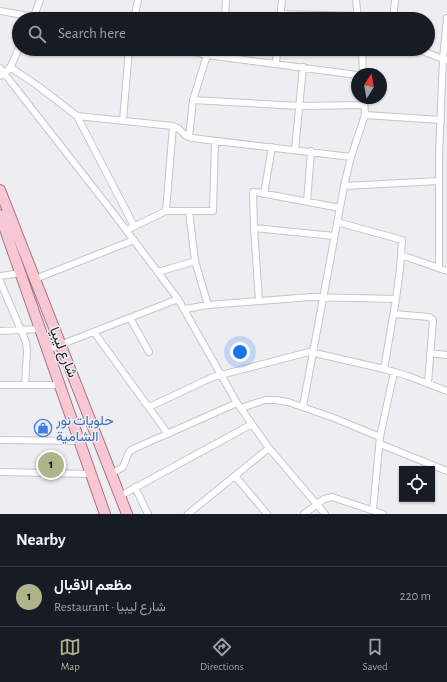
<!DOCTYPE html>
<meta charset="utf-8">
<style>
body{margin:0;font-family:"Alegreya Sans",Vazirmatn,sans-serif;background:#20242c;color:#f1f3f6}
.controls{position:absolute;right:12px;bottom:12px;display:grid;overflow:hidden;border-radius:0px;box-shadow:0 1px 3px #0004}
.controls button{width:36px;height:36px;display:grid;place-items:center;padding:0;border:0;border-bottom:1px solid #363941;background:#171b24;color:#f1f3f6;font:20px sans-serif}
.compass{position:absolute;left:351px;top:68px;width:36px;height:36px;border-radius:50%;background:#171b24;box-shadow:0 1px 3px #0004;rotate:11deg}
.you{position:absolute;left:240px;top:352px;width:14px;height:14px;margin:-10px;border:3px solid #fff;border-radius:50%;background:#1a73e8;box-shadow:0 0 0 6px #1a73e833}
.badge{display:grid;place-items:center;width:26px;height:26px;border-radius:50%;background:#aeb389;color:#111;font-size:13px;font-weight:700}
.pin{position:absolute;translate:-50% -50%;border:2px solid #fff;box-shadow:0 1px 4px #0006}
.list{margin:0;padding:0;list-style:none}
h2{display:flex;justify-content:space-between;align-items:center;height:52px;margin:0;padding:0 16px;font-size:17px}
h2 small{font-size:13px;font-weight:400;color:#9ea1a6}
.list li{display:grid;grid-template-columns:26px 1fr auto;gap:12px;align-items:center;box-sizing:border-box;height:60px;padding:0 16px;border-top:1px solid #363941}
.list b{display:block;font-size:15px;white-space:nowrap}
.list p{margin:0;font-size:13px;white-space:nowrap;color:#9ea1a6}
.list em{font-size:13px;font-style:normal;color:#9ea1a6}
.icon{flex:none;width:22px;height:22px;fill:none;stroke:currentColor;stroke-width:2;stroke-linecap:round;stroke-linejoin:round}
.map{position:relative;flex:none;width:447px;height:514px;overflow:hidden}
.search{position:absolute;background:#171b24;box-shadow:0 1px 3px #0004;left:12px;right:12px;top:12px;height:44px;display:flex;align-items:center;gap:10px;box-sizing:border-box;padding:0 14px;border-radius:22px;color:#9ea1a6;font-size:15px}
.sheet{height:112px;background:#171b24}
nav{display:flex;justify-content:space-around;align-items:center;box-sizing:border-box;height:56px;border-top:1px solid #363941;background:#171b24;font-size:11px;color:#9ea1a6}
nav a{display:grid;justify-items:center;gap:2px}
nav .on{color:#aeb389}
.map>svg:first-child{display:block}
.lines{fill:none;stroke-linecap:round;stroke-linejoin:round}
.minor-casing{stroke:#c5c5ca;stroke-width:8}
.primary-casing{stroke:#a87682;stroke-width:12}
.minor{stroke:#fff;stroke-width:6}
.primary{stroke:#f7c8d3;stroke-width:10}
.labels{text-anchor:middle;stroke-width:3;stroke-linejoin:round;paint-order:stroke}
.street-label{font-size:14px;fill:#202122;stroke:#ededf2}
.shop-label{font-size:14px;fill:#366cbe;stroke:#ededf2;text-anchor:start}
</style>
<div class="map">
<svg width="447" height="514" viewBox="0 0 447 514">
<rect width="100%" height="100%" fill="#ededf2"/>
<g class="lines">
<defs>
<path id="minor" d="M 356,0 L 358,18
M 0,11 L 47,19
M 281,14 L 358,16
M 33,19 L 40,0
M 134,19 L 138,0
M 225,19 L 226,0
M 280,19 L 282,0
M 393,19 L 395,0
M 182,49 L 207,55 L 357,75
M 362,49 L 363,74
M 417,49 L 446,60
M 224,57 L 225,49
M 276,64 L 277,49
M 10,67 L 38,86 L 77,116 L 173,126 L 179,129 L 186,136 L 192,138 L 351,157
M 0,68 L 111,210 L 178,299 L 237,403 L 269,448 L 325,514
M 0,76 C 11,72 14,58 19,48
M 193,100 L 299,106 L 364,105
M 365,115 L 441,120
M 77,116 L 134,226
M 123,120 L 129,49
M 189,137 L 193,100 L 207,55
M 295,150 L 303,67
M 344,186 L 439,181
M 264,194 L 272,147
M 307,202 L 311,151
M 166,211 L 173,126
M 189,211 L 195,261 L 208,305
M 337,222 L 402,240 L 400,269 L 396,299 L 384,369
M 254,228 L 334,236
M 127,230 L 166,211 L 213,211 L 215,141
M 401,255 L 447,271
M 439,268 L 439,155 L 443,59 L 447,18
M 158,272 L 195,261
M 0,276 L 21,273
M 35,279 L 134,240
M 0,281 L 26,342 L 27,352 L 25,385
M 259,301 L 254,228 L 253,192 L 256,192 L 340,208
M 185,309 L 208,305 L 311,297 L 396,299
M 394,314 L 429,317 L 433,320 L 428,383
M 130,318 L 149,352
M 0,331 L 40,329
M 94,332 L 168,434
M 47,350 L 178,299
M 430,353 L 447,355
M 0,385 L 60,385
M 303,406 L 344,186 L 351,157 L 365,115 L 364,98
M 149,407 L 213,377 L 309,352 L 319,354 L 384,369 L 408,376 L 447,391
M 241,408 L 265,400 L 275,400 L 288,402 L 334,418 L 380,437
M 0,440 L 80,441
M 380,444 L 447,471
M 0,472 L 92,474
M 111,474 L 123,467 L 129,452 L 133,449 L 237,403
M 235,476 L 267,514
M 135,487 L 148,514
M 120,496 L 252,424
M 373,510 L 380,437 L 394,372
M 188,514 L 269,448
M 304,514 L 324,499 L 332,497 L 383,514"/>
<path id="primary" d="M 0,190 L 127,514
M 0,215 L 105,514"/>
</defs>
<use href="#minor" class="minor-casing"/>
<use href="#primary" class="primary-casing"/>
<use href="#minor" class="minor"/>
<use href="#primary" class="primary"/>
</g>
<defs>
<symbol id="shop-ring" viewBox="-11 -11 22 22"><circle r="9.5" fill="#ededf2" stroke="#3f7fe0" stroke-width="1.5"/><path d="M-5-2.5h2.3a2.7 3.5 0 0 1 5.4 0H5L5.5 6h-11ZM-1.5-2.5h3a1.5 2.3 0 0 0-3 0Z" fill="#3f7fe0"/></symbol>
</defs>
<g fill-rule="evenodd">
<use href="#shop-ring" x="33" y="418" width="20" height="20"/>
</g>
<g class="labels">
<g class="street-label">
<text transform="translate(64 352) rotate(68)" y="5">شارع ليبيا</text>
</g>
<g class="shop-label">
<text x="56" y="425">حلويات نور<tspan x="56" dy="16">الشامية</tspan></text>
</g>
</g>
</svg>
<div class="controls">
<button><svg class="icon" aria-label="locate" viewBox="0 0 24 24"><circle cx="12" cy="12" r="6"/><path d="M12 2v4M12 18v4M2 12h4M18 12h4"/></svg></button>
</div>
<svg class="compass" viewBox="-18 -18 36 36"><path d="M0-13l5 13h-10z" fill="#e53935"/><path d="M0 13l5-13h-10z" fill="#9ea1a6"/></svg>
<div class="you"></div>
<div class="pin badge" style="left:51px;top:465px">1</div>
<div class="search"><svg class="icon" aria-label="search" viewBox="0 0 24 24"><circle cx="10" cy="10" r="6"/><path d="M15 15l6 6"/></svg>Search here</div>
</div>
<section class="sheet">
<h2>Nearby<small></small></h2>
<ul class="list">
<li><span class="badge">1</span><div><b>مظعم الاقبال</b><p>Restaurant · شارع ليبيا</p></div><em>220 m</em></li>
</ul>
</section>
<nav>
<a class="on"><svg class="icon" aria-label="map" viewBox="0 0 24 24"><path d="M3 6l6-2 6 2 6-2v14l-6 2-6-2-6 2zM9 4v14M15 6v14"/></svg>Map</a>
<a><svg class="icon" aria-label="directions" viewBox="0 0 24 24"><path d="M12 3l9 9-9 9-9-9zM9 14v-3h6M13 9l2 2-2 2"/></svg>Directions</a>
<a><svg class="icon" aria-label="saved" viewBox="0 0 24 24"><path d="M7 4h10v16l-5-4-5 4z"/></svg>Saved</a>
</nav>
